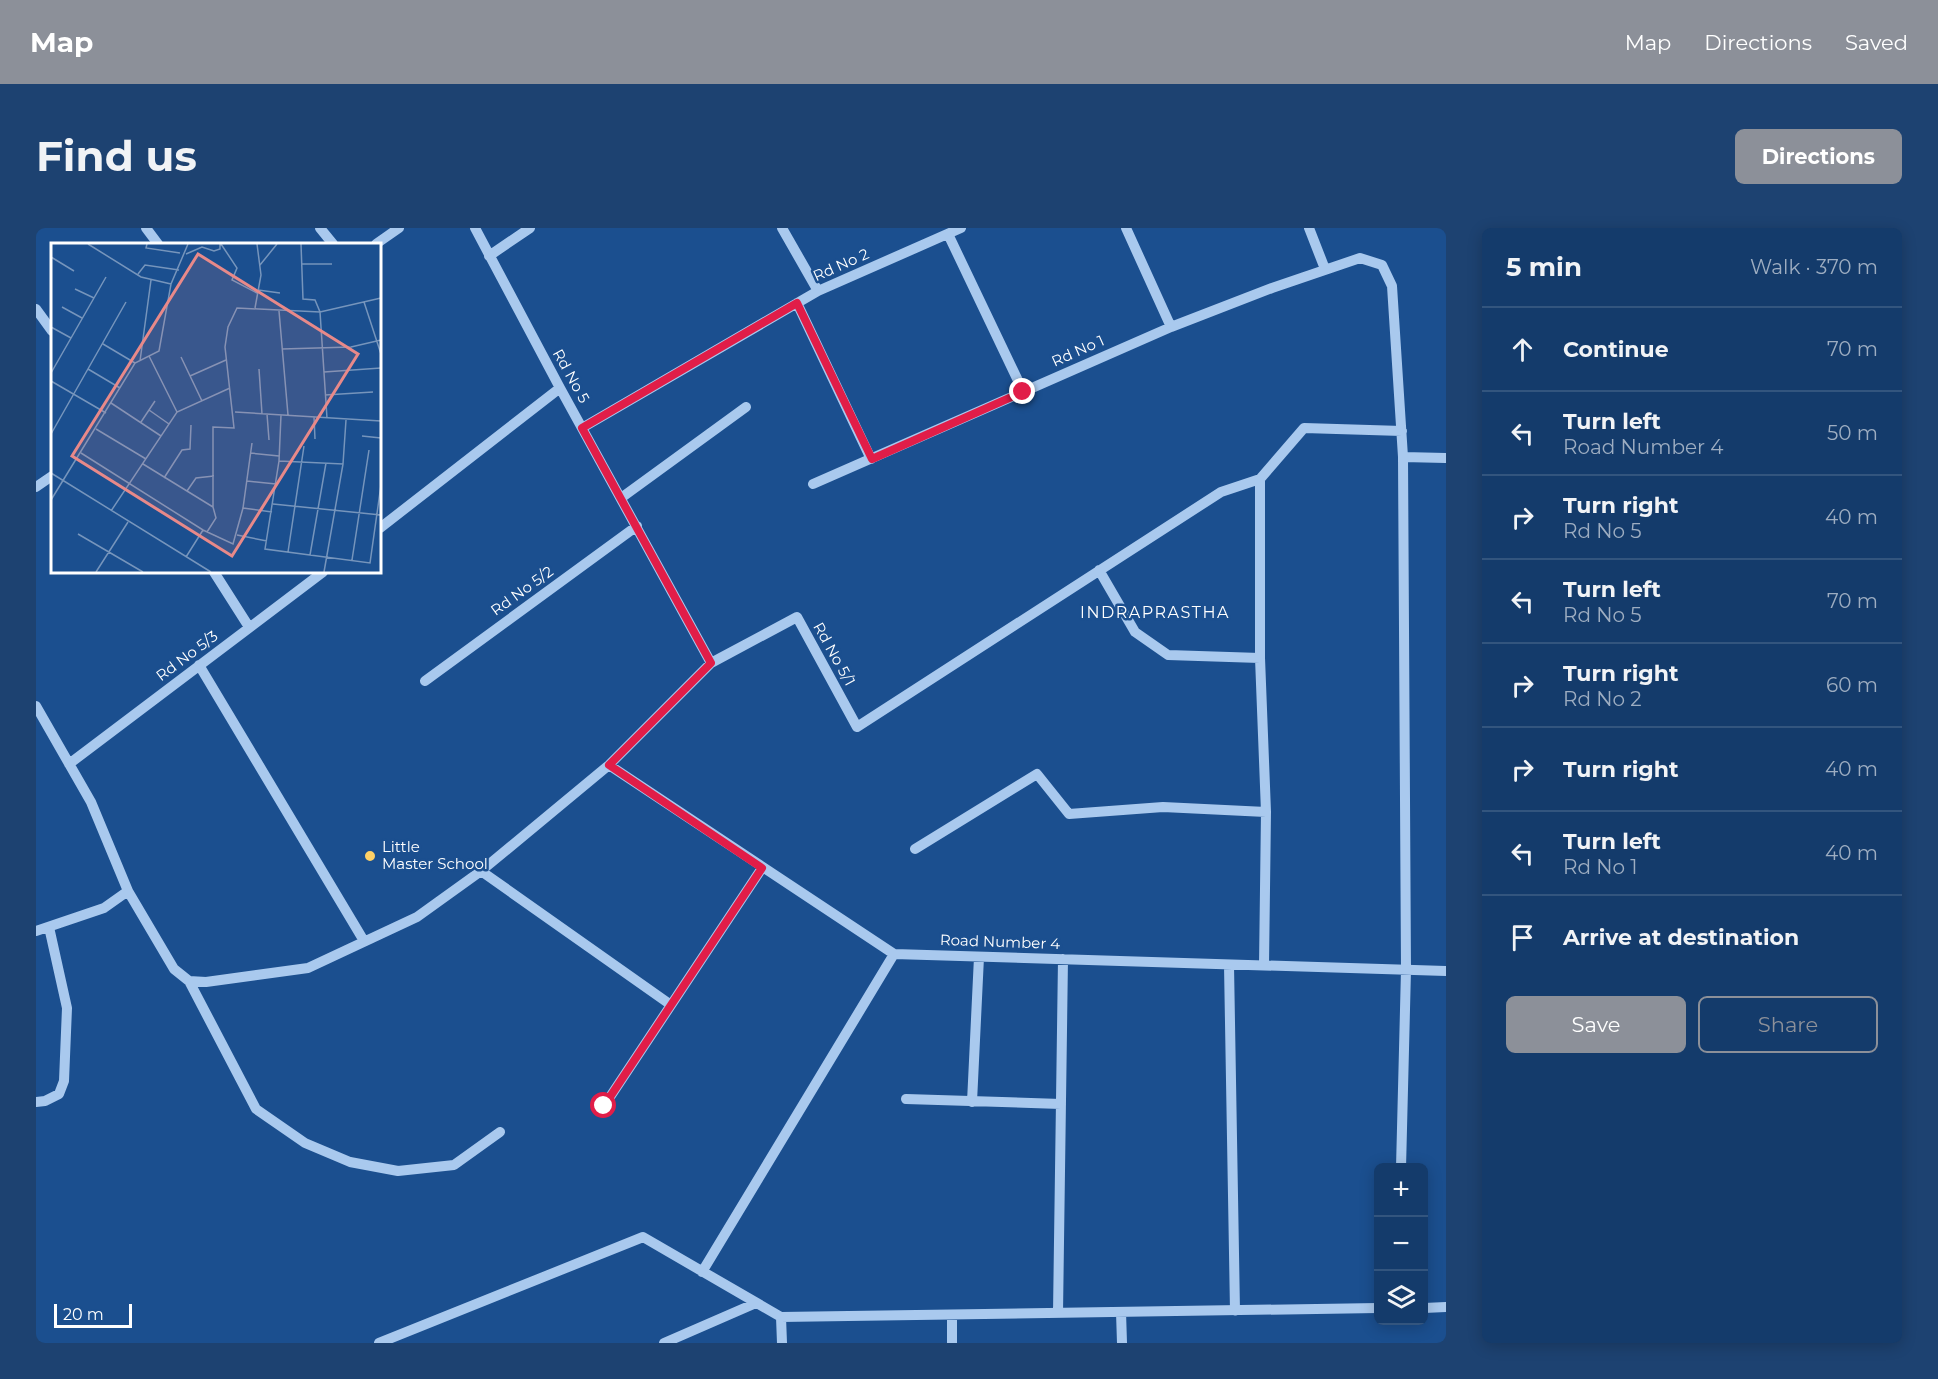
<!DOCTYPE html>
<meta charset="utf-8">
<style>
body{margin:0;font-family:Montserrat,sans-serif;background:#1d4271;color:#f1f3f6}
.controls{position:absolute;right:18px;bottom:18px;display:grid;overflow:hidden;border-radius:9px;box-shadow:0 3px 15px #0003}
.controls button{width:54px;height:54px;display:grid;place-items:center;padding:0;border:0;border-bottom:2px solid #33557e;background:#143b6b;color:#f1f3f6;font:30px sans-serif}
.scale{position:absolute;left:18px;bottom:15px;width:78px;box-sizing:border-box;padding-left:6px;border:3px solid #fff;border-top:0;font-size:16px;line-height:21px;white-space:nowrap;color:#fff;-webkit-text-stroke:4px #1b4f8f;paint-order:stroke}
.stop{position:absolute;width:18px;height:18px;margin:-14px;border:4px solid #e11d48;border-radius:50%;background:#fff}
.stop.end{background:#e11d48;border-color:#fff;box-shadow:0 2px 6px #0008}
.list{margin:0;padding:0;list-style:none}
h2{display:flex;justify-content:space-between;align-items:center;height:78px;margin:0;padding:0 24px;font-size:26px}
h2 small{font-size:20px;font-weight:400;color:#9dadc1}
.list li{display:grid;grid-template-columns:39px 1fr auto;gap:18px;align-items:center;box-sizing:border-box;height:84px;padding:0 24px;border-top:2px solid #33557e}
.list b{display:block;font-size:22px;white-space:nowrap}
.list p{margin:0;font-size:20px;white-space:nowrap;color:#9dadc1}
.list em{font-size:20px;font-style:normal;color:#9dadc1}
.actions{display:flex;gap:12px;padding:18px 24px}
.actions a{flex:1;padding:14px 0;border:2px solid #8c9099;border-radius:9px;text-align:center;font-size:21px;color:#8c9099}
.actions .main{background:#8c9099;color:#fff}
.icon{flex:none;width:33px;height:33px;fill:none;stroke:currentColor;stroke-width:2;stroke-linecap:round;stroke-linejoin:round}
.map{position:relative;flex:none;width:1410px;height:1115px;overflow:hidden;border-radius:9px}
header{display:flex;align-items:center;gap:36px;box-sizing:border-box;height:84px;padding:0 30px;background:#8c9099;color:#fff}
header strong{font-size:28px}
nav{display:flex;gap:33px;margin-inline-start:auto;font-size:21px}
.intro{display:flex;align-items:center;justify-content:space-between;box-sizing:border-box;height:144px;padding:0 36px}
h1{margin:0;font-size:42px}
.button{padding:15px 27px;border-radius:9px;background:#8c9099;color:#fff;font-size:21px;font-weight:700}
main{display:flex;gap:36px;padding:0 36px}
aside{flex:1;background:#143b6b;border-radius:9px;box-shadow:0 3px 15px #0003}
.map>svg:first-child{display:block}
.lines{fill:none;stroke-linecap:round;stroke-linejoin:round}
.minor{stroke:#a9c9ee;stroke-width:10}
.route{stroke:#e11d48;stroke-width:8}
.poi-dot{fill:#ffd166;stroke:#1b4f8f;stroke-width:2}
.labels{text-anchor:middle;stroke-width:5;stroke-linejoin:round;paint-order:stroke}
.street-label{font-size:15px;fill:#fff;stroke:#1b4f8f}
.poi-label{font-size:15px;fill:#fff;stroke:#1b4f8f;text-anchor:start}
.neighbourhood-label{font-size:16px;letter-spacing:1.5px;fill:#fff;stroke:#1b4f8f}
.inset-road{fill:none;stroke:#7695bc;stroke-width:1.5}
.view{fill:#e88989;fill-opacity:0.15;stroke:#e88989;stroke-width:3}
.inset-edge{fill:none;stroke:#fff;stroke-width:3}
</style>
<header>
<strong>Map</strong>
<nav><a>Map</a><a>Directions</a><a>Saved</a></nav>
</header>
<div class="intro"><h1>Find us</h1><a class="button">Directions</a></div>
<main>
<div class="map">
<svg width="1410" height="1115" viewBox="0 0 1410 1115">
<rect width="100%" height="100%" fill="#1b4f8f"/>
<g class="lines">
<path class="minor" d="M 110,0 L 122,16
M 284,0 L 297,16
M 439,0 L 524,160 L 675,435
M 746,0 L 782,63
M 1090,0 L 1135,99
M 1273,0 L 1289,41
M 912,6 L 987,163
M 340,16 L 363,0
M 453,28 L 494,0
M 761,75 L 835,231
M 0,81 L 16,103
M 546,200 L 782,63 L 925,0
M 1367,229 L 1410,230
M 1224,251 L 1224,430 L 1230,584 L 1228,737
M 777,256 L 1135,99 L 1236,60 L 1324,30 L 1346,37 L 1356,58 L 1367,229 L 1370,742 L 1365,940
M 0,259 L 16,248
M 585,270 L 710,179
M 344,300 L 524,160
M 1063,342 L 1099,404 L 1132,427 L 1224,430
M 178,344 L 213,399
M 163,437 L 328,713
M 389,453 L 601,298
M 0,478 L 55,574 L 92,663 L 138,741 L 153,753 L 170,754 L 272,740 L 381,689 L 445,643 L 573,537 L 675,435 L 761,389 L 821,499 L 1185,264 L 1224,251 L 1268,200 L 1366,203
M 33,536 L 287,344
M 573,537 L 858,726 L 1410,743
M 879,621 L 1001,546 L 1033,586 L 1127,579 L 1230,584
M 445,643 L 635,777
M 0,703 L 68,680 L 92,663
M 1193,737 L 1199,1083
M 153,753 L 220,881 L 269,915 L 314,934 L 362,943 L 418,937 L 464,904
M 870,871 L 1025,876
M 0,874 L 9,873 L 23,866 L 28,853 L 31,780 L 13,699
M 936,874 L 943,729
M 568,878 L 726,640
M 666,1044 L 858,726
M 1388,1080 L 1410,1079
M 1085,1084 L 1086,1115
M 1022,1085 L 1027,731
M 916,1087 L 916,1115
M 745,1089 L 746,1115
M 343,1115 L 607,1009 L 745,1089 L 1342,1080
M 628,1115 L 720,1075"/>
</g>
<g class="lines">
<path class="route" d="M 568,878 L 726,640 L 573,537 L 675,435 L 546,200 L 761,75 L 836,231 L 987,164"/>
</g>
<circle class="poi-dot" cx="334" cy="628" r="6"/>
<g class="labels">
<g class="street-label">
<text transform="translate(805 37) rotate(-24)" y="5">Rd No 2</text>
<text transform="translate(1042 123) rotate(-24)" y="5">Rd No 1</text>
<text transform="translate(535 148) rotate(61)" y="5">Rd No 5</text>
<text transform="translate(486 363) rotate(-36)" y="5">Rd No 5/2</text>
<text transform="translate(798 426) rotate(61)" y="5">Rd No 5/1</text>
<text transform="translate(151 428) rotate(-37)" y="5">Rd No 5/3</text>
<text transform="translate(964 714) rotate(2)" y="5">Road Number 4</text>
</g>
<g class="poi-label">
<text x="346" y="624">Little<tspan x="346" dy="17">Master School</tspan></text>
</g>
<g class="neighbourhood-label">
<text x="1119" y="390">INDRAPRASTHA</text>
</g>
</g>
<g transform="translate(15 15)">
<rect width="330" height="330" fill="#1b4f8f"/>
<path class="inset-road" d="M 37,1 L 90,34 L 120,41M 96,1 L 95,5 L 129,10M 170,1 L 186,25 L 181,37 L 206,50M 250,1 L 252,56 L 264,57 L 269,69 L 276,175M 135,11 L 151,4 L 163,8 L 169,6 L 169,1M 0,14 L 23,28M 250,21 L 281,21M 209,22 L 226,1M 87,31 L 94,22 L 128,27M 24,46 L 43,55M 207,47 L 229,50M 313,59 L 330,111M 11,64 L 31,75M 204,65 L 210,32 L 206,1M 228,68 L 237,172M 0,84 L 20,95M 52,101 L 84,120M 231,106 L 300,104 L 330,97M 98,113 L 126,169M 130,114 L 151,158M 89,118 L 100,37M 37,126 L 69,145M 208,126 L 211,171M 273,129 L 330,125M 0,130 L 55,34M 139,133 L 175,117M 0,138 L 55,170M 274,152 L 322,149M 60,160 L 110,193M 98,167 L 118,181M 184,169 L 330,178M 216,171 L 218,197M 230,172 L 228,218 L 214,306 L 319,320 L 330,242M 263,174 L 264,196M 90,179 L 104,158M 45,186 L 95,216M 0,191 L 75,59M 311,193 L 330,195M 30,210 L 152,287 L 182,301 L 192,265 L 201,200M 199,210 L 228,213M 228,218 L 292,221 L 295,177M 92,221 L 162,264M 0,230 L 160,329M 113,235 L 131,207 L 139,206 L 140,182M 196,238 L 225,241M 136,248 L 145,235 L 163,233M 0,257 L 84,120 L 108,108 L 120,41 L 137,1M 222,261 L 330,272M 192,265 L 221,269M 60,268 L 126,169 L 179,145M 156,289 L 165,275 L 162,264 L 162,184 L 183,185 L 174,104 L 177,84 L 186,65 L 269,69 L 330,55M 27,291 L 92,329M 186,292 L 216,298M 237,309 L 253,203M 259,312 L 275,220M 135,314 L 152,287M 301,317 L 318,207M 45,329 L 77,279M 273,329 L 292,221"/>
<path class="view" d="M 147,11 L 307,111 L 181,313 L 21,213 Z"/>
<rect width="330" height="330" class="inset-edge"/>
</g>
</svg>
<div class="controls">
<button>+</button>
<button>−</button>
<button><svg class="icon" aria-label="layers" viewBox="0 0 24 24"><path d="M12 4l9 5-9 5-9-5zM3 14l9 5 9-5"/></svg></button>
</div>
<div class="scale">20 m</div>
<div class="stop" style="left:568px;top:878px"></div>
<div class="stop end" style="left:987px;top:164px"></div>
</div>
<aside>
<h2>5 min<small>Walk · 370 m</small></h2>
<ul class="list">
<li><svg class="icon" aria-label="ahead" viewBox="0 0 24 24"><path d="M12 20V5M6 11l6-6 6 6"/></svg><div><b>Continue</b></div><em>70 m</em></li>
<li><svg class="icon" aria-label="left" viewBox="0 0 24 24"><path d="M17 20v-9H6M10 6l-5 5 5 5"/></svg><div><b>Turn left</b><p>Road Number 4</p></div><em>50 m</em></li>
<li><svg class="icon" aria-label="right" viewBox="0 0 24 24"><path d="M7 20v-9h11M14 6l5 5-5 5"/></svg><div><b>Turn right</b><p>Rd No 5</p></div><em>40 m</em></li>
<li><svg class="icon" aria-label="left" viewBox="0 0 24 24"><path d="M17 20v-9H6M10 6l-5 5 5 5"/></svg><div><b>Turn left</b><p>Rd No 5</p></div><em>70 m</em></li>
<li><svg class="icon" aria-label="right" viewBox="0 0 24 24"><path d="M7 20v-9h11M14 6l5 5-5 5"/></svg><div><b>Turn right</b><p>Rd No 2</p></div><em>60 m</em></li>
<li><svg class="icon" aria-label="right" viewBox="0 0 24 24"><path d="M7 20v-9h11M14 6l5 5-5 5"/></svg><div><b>Turn right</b></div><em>40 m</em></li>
<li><svg class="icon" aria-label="left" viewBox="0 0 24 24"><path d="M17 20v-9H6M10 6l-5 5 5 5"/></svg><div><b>Turn left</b><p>Rd No 1</p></div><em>40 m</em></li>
<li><svg class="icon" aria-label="arrive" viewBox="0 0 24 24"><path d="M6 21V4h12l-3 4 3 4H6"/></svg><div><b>Arrive at destination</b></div></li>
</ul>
<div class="actions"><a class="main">Save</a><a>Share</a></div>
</aside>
</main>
